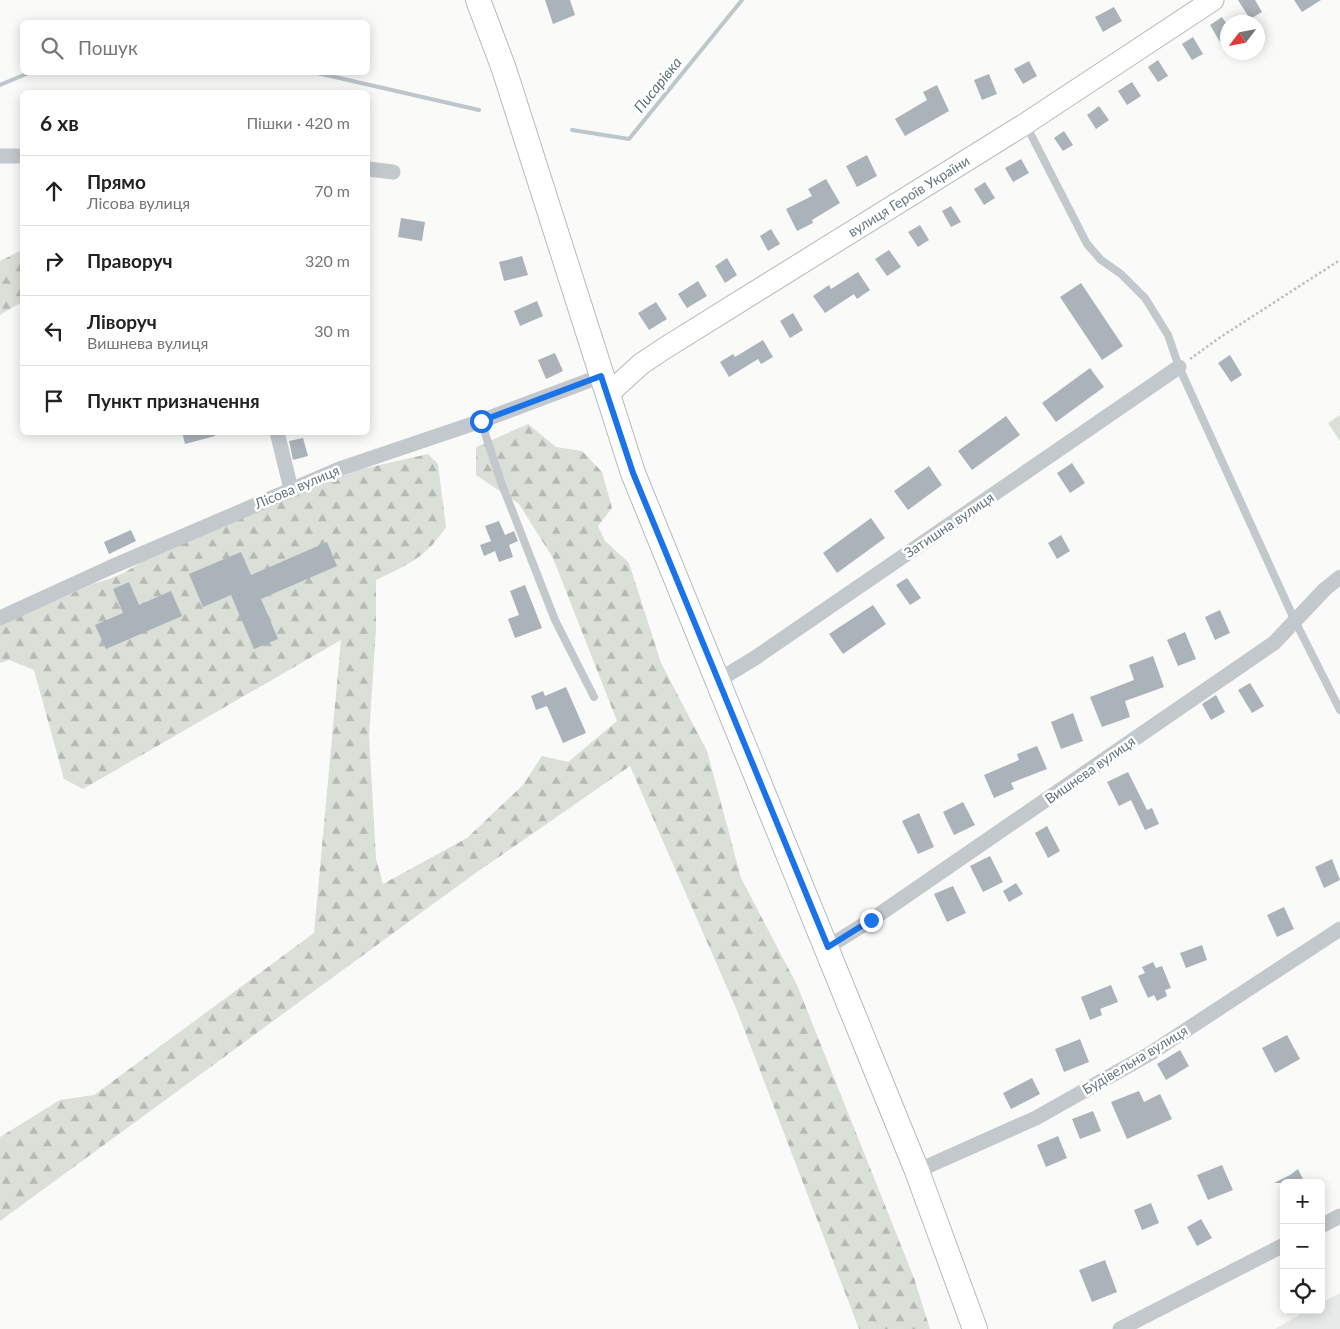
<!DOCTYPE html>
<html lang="uk">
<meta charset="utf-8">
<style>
body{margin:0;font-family:Lato,sans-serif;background:#f6f6f6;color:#222}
.controls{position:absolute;right:15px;bottom:15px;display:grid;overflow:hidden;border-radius:8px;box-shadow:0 2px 12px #0003}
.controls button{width:45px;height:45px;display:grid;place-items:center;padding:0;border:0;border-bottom:1px solid #e0e0e0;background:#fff;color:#222;font:25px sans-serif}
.compass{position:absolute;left:1220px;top:15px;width:45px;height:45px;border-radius:50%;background:#fff;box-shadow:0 2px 12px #0003;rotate:238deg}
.stop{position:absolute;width:15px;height:15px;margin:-11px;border:4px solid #1a73e8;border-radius:50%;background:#fff}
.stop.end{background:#1a73e8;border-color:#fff;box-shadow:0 1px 5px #0008}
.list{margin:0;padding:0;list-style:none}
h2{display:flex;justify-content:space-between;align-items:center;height:65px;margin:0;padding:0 20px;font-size:21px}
h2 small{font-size:16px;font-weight:400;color:#767676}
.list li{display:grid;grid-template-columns:32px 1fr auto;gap:15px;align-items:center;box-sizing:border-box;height:70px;padding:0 20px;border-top:1px solid #e0e0e0}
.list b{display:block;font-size:19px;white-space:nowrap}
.list p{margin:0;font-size:16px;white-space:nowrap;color:#767676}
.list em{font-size:16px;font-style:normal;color:#767676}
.icon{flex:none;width:28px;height:28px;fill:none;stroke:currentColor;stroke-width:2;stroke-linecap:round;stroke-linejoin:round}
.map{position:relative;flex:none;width:1340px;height:1329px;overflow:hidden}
.search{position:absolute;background:#fff;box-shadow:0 2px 12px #0003;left:20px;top:20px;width:350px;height:55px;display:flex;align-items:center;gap:12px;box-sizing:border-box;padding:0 18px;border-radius:8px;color:#767676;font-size:19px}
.panel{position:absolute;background:#fff;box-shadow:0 2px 12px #0003;left:20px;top:90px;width:350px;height:345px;border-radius:8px}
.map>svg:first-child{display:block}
.built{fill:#e8e9e9}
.forest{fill:url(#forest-firs)}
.garden{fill:#dadfd7}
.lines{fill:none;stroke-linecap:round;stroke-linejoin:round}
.stream{stroke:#bbc7cb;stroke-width:4}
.building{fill:#aab3b9}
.secondary-casing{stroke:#b3babf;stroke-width:23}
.primary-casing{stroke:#b5babe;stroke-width:26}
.path{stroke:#bbbfc2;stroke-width:2.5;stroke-dasharray:2.5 2.5;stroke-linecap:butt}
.lane{stroke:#c3c8cc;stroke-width:8}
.street{stroke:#c3c8cc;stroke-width:15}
.secondary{stroke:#fff;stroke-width:21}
.primary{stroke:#fff;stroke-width:24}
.route{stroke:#1a73e8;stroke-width:6}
.labels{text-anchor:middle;stroke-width:5;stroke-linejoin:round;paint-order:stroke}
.street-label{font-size:14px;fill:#657683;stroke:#fff}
.water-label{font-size:15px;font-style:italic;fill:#60757c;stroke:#fff}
</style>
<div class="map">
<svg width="1340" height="1329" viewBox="0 0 1340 1329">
<defs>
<pattern id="forest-firs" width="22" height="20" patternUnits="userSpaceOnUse" patternTransform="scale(1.25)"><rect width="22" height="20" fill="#dadfd7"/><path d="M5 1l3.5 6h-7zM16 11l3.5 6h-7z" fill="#b4b9b4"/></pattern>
</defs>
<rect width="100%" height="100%" fill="#fafaf8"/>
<path class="built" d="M 1340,1293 L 1340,1329 L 1275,1329 L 1308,1310 L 1321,1310 L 1321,1303 Z"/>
<path class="forest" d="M 22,250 L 22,302 L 0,315 L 0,261 Z
M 528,424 L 556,447 L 582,451 L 602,472 L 612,508 L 598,526 L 605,541 L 629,563 L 661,663 L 707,751 L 741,878 L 797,985 L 914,1278 L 930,1329 L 859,1329 L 736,1008 L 630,766 L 470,877 L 0,1221 L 0,1137 L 60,1100 L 94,1095 L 314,933 L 341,640 L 83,789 L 64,779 L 34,670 L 9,660 L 0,663 L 0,625 L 95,583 C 117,578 133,569 150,555 L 358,470 L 428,454 L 438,464 L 446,527 C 426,558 407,565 376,580 L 376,628 L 369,736 L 376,859 L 383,884 L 467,838 L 523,785 L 542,756 L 568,762 L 617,721 L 553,558 L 519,504 L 476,475 L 476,447 Z"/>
<path class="garden" d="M 1340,415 L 1340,441 L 1328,423 Z"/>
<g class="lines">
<path class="stream" d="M 313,72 L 479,110
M 0,85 L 31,72
M 572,130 L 629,139 L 742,0"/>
</g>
<path class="building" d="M 545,0 L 570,0 L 575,15 L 553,24 Z
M 1238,0 L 1255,0 L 1262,12 L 1250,19 Z
M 1294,0 L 1321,0 L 1302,12 Z
M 1114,7 L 1122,21 L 1103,32 L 1095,17 Z
M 1222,17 L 1228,26 L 1228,37 L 1220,42 L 1210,25 Z
M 1193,37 L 1203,54 L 1192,60 L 1182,44 Z
M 1158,60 L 1168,76 L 1158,82 L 1148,67 Z
M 1029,61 L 1037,76 L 1023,84 L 1014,69 Z
M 989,74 L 997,94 L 982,100 L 974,80 Z
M 1132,82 L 1141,96 L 1127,105 L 1118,91 Z
M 937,85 L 949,111 L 905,136 L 895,119 L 927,100 L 923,92 Z
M 1099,106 L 1109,120 L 1096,129 L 1087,115 Z
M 1064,131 L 1073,145 L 1063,151 L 1054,138 Z
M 867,155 L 877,176 L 857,187 L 846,166 Z
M 1021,159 L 1029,173 L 1013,182 L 1005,168 Z
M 826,179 L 840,203 L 812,220 L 813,223 L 797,231 L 786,209 L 812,196 L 808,189 Z
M 985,182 L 995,198 L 984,205 L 974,189 Z
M 951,206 L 961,222 L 951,227 L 942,211 Z
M 401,218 L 425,222 L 422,241 L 398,237 Z
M 920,225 L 929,240 L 918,247 L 908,232 Z
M 771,229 L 780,244 L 768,251 L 760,236 Z
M 889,250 L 901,267 L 887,276 L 875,259 Z
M 522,256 L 528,275 L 504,281 L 499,262 Z
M 727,258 L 737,275 L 725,283 L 715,266 Z
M 858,272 L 870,290 L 857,299 L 854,294 L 825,313 L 813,296 L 829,285 L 831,289 Z
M 698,281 L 707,296 L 687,308 L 678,294 Z
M 1081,283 L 1123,346 L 1102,360 L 1060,297 Z
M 537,301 L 543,316 L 520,326 L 514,311 Z
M 656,302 L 667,319 L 649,330 L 638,313 Z
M 793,313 L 803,330 L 790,338 L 780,321 Z
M 763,340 L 773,357 L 761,364 L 758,359 L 729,377 L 720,362 L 733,354 L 735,357 Z
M 555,353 L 563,371 L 546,379 L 538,360 Z
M 1230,355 L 1242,375 L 1231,382 L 1218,363 Z
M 1090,368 L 1104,387 L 1056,422 L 1042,403 Z
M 1006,416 L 1020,435 L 972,470 L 958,451 Z
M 182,432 L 214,432 L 215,436 L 185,444 Z
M 303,438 L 308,456 L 293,460 L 289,441 Z
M 1072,463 L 1085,483 L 1070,493 L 1057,473 Z
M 929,466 L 942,485 L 908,510 L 894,491 Z
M 871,518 L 885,538 L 837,573 L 823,553 Z
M 499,521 L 505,535 L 514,531 L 518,541 L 509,545 L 513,557 L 499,562 L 495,551 L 484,556 L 480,545 L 491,541 L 485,526 Z
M 131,530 L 136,541 L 109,554 L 104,542 Z
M 1061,535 L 1070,551 L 1057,559 L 1048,543 Z
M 327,542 L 337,566 L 261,599 L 278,639 L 254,649 L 231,595 L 203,607 L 189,574 L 241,552 L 251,575 Z
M 907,578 L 921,598 L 910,605 L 896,585 Z
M 129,582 L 139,605 L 171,591 L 182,616 L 106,649 L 95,625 L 123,613 L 113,589 Z
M 525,585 L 542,628 L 515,638 L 508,619 L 519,615 L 510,591 Z
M 873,605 L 886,624 L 843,654 L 829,634 Z
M 1220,610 L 1230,633 L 1215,640 L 1205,617 Z
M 1185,632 L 1196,659 L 1178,666 L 1167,640 Z
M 1153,656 L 1164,687 L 1125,701 L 1130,717 L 1102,727 L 1090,697 L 1134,680 L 1129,665 Z
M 1250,683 L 1264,706 L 1252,713 L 1238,690 Z
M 566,687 L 586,733 L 563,743 L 547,706 L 536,710 L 531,696 L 543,691 L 545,696 Z
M 1216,695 L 1225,712 L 1211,720 L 1202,704 Z
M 1073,713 L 1083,741 L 1061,749 L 1051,722 Z
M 1037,746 L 1047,769 L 1011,783 L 1014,789 L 994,798 L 984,775 L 1019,760 L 1017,754 Z
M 1128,772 L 1147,810 L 1152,808 L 1159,824 L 1145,830 L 1131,800 L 1119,806 L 1107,782 Z
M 963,802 L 975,825 L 954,835 L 943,812 Z
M 919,813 L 934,847 L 918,854 L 902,821 Z
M 1047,826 L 1060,851 L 1048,858 L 1035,833 Z
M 990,856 L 1003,882 L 983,892 L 970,866 Z
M 1332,859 L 1340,880 L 1324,888 L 1315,867 Z
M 1016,883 L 1023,894 L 1009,902 L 1003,891 Z
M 953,886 L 966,913 L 947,922 L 934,894 Z
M 1284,907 L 1294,929 L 1277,937 L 1267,915 Z
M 1202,945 L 1207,960 L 1186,968 L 1180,953 Z
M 1153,962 L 1156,968 L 1162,966 L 1171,988 L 1165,990 L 1167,996 L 1157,1001 L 1154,995 L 1148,998 L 1138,976 L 1145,973 L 1142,967 Z
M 1111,985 L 1118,1002 L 1100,1009 L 1102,1015 L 1090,1020 L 1081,997 Z
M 1287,1035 L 1300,1059 L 1275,1073 L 1262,1048 Z
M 1080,1039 L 1089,1062 L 1064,1072 L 1055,1049 Z
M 1180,1050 L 1189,1066 L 1166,1080 L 1157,1064 Z
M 1032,1078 L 1040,1094 L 1011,1109 L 1003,1093 Z
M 1139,1091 L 1144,1102 L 1160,1094 L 1172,1119 L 1127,1139 L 1111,1102 Z
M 1093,1111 L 1101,1131 L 1080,1139 L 1072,1119 Z
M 1058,1136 L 1067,1158 L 1046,1167 L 1037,1145 Z
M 1222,1165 L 1233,1190 L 1208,1200 L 1197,1175 Z
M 1298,1169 L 1305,1183 L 1274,1183 L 1290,1175 Z
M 1151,1203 L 1159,1223 L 1142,1230 L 1134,1210 Z
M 1201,1219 L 1212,1238 L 1197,1246 L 1187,1227 Z
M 1105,1260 L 1117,1292 L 1092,1302 L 1079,1270 Z"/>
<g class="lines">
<defs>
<g id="secondary">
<path id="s1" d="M 607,395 L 641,364 L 665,348 L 1025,124 L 1213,0"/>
</g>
<path id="primary" d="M 478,0 L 504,69 L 633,473 L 917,1171 L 975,1329"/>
</defs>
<use href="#secondary" class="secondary-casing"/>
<use href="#primary" class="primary-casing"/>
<path class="path" d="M 1190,359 L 1219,338 L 1340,260"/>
<path class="lane" d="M 1026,125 L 1087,244 L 1101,260 L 1121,274 L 1145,298 L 1168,335 L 1179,367 L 1295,621 L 1340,710
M 481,421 L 501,482 L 555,620 L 594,697"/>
<path class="street" d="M 0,156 L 22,156
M 368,169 L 393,172
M 277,432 L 291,489
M 0,618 L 109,568 L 342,468 L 481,421 L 601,376
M 717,681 L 755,658 L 1179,367
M 828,947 L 871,920 L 1274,643 L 1325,589 L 1340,577
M 917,1171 L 1036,1118 L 1151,1053 L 1340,929
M 1321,1226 L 1340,1216
M 1120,1329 L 1284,1245"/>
<use href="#secondary" class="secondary"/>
<use href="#primary" class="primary"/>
</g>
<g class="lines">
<path class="route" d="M 481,421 L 601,376 L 633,473 L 828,947 L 871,920"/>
</g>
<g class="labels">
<g class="street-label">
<text dy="5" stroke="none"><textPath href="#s1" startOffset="362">вулиця Героїв України</textPath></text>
<text transform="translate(297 487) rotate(-23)" y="5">Лісова вулиця</text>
<text transform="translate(949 525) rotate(-34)" y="5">Затишна вулиця</text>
<text transform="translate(1090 770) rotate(-35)" y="5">Вишнева вулиця</text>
<text transform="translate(1135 1060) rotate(-31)" y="5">Будівельна вулиця</text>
</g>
<g class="water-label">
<text transform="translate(658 85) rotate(-51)" y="5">Писарівка</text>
</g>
</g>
</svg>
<div class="controls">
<button>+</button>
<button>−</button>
<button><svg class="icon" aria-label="locate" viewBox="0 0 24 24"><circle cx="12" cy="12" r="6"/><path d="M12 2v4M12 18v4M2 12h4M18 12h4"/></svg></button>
</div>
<svg class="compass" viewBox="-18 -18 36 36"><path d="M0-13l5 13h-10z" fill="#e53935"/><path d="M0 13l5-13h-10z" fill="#767676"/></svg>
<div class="stop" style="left:481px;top:421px"></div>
<div class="stop end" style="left:871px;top:920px"></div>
<div class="search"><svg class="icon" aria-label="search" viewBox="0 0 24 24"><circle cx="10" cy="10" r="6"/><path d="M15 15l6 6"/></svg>Пошук</div>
<section class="panel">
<h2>6 хв<small>Пішки · 420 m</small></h2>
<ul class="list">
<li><svg class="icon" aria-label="ahead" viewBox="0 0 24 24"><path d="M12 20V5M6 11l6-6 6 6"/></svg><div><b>Прямо</b><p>Лісова вулиця</p></div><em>70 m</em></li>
<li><svg class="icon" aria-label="right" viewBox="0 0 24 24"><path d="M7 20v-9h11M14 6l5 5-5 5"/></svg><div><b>Праворуч</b></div><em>320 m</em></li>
<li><svg class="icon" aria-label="left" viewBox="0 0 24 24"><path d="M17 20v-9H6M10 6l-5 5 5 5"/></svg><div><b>Ліворуч</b><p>Вишнева вулиця</p></div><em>30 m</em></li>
<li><svg class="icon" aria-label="arrive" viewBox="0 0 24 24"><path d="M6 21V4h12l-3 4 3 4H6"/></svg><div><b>Пункт призначення</b></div></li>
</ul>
</section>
</div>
